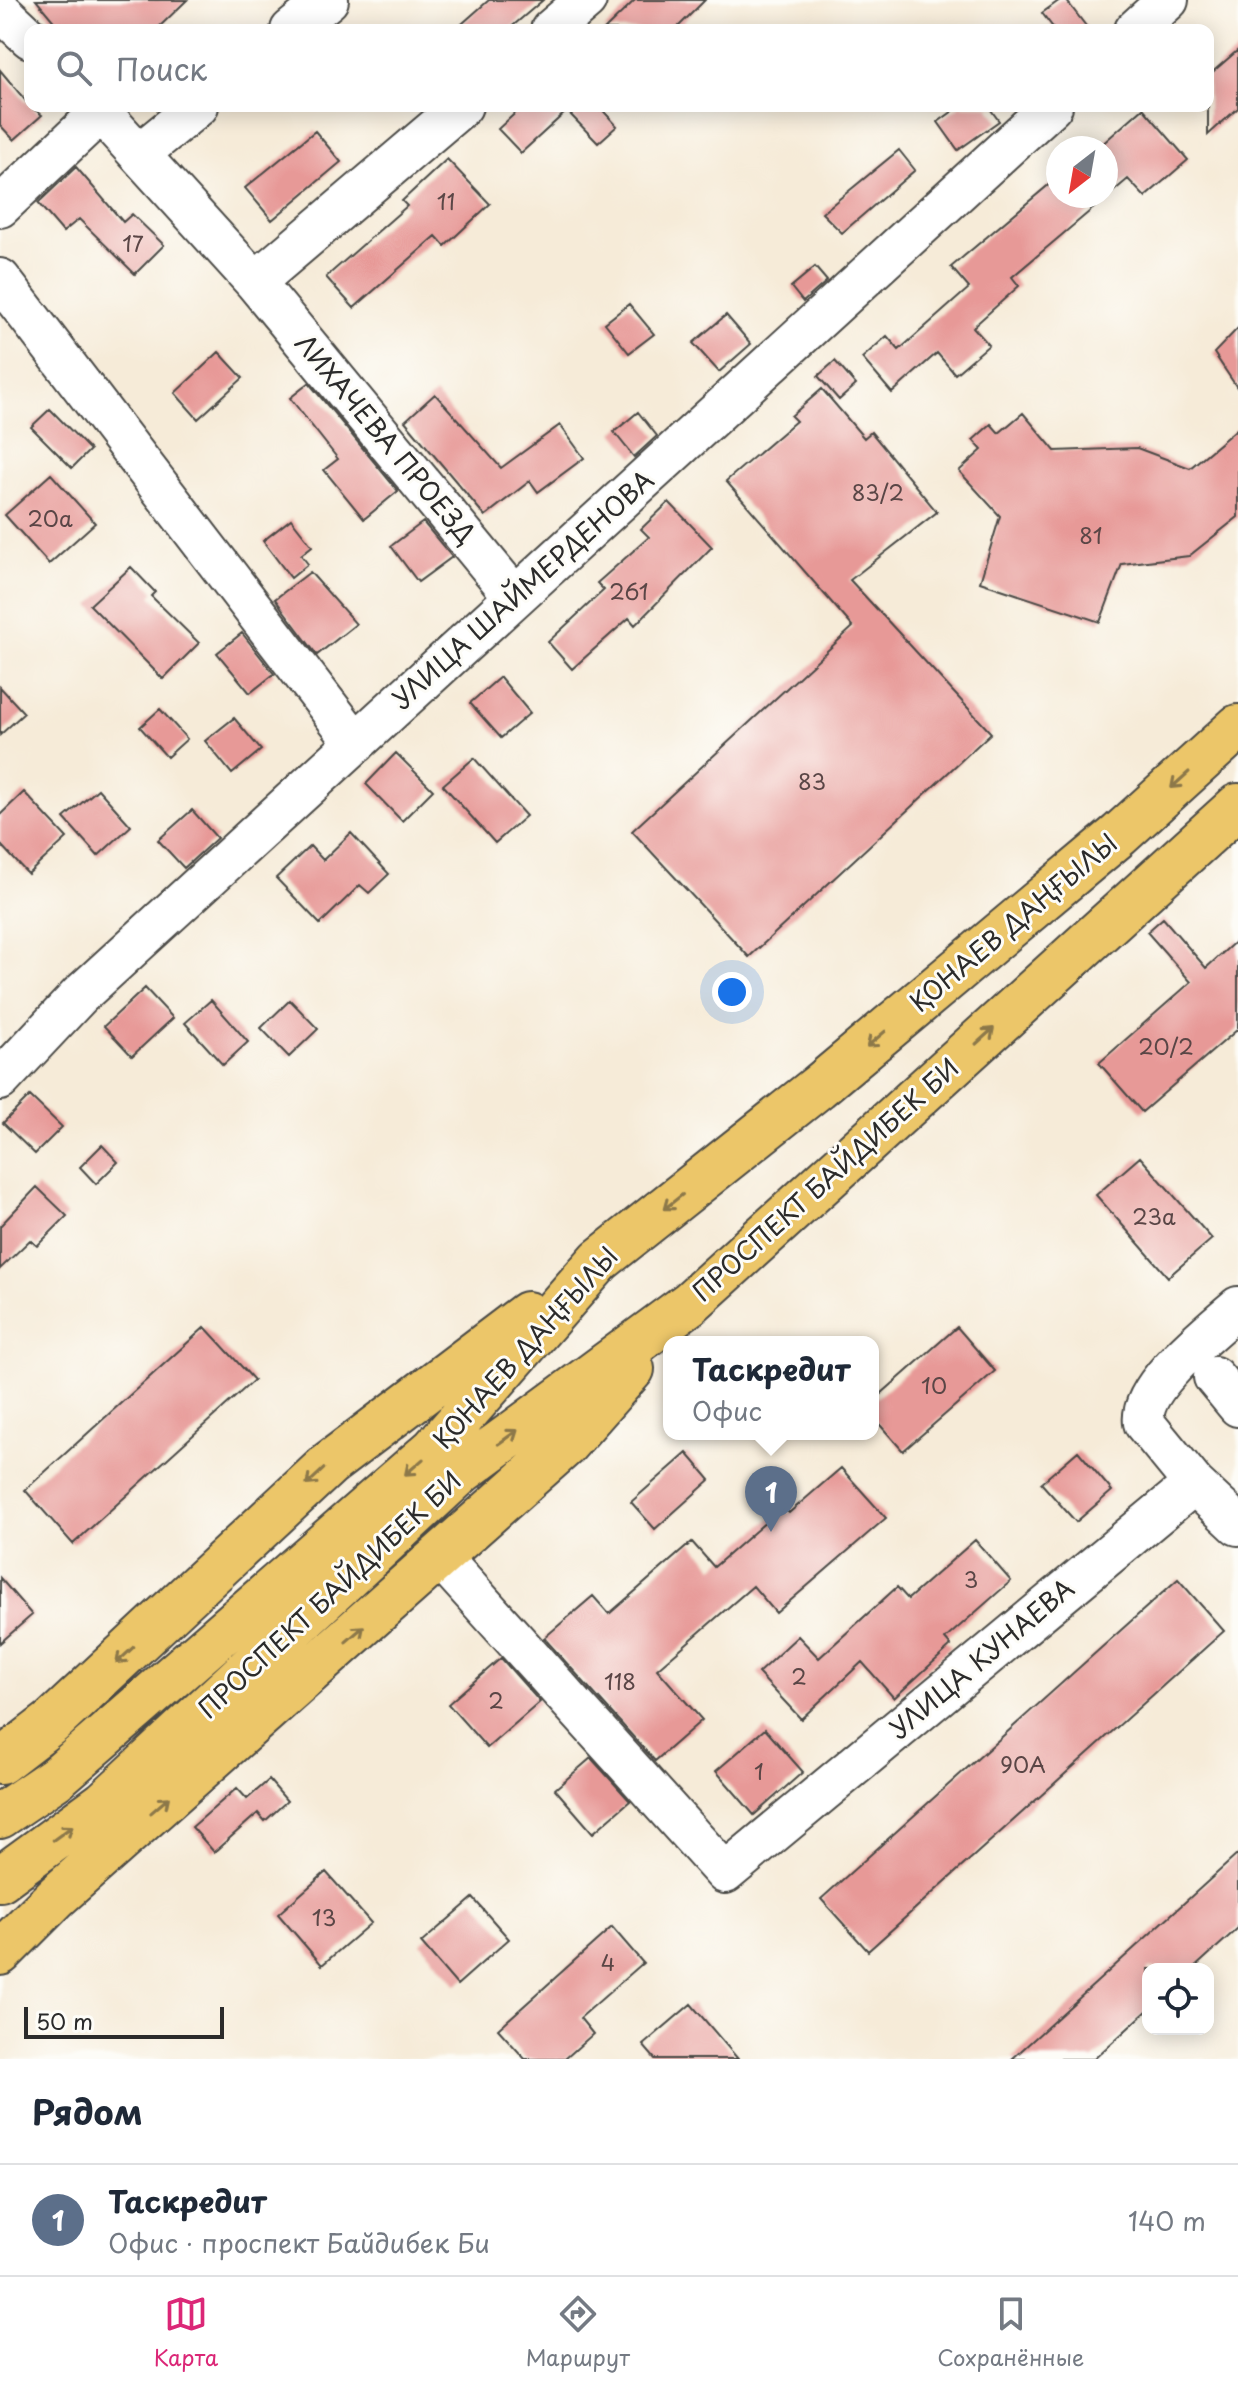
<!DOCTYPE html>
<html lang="ru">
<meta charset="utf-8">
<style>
body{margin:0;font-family:"Playpen Sans",sans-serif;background:#f6f6f7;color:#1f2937}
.controls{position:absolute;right:24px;bottom:24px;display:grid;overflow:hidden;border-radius:16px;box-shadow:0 4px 20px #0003}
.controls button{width:72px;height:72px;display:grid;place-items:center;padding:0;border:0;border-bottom:2px solid #e0e1e3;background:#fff;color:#1f2937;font:40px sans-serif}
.compass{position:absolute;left:1046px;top:136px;width:72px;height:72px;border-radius:50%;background:#fff;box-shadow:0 4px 20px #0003;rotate:211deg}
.scale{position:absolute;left:24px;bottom:20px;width:200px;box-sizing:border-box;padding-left:8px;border:4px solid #2b2b2b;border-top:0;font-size:22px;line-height:28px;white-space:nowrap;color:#2b2b2b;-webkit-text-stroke:6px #fdfcf7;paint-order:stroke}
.you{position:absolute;left:732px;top:992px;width:28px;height:28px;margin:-20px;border:6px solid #fff;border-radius:50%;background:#1a73e8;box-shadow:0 0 0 12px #1a73e833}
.badge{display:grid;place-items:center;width:52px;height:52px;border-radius:50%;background:#db2777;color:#fff;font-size:26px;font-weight:700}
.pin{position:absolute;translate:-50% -66px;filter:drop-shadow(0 2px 4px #0008)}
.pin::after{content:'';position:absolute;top:42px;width:28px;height:24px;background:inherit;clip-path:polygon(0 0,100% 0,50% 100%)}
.popup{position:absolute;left:663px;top:1336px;width:216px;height:104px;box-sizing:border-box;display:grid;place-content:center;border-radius:16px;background:#fff;filter:drop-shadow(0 2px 6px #0005);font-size:26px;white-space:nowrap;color:#747a83}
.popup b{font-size:30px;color:#1f2937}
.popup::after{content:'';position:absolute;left:50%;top:100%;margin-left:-16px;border:16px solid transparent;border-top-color:#fff}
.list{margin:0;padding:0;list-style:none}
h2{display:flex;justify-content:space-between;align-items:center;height:104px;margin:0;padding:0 32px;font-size:34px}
h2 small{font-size:26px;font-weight:400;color:#747a83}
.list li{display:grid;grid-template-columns:52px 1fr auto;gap:24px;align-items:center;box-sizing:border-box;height:112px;padding:0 32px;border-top:2px solid #e0e1e3}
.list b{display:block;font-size:30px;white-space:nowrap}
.list p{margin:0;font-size:26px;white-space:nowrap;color:#747a83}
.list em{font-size:26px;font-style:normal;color:#747a83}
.icon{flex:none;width:44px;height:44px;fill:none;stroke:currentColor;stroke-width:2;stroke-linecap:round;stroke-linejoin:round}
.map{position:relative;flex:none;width:1238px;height:2059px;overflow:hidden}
.search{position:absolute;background:#fff;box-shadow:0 4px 20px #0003;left:24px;right:24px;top:24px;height:88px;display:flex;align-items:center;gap:20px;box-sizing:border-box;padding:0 28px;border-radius:16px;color:#747a83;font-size:30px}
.sheet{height:216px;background:#fff}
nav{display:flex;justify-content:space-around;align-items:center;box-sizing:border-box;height:112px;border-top:2px solid #e0e1e3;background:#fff;font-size:22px;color:#747a83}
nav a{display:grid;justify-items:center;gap:4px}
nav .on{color:#db2777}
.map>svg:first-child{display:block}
.building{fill:#e79997}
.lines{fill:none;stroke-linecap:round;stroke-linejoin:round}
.minor-casing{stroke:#494845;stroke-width:44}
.major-casing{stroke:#494845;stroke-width:48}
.minor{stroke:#fff;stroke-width:40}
.major{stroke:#ecc669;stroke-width:44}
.oneway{stroke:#8c784a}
.labels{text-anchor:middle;stroke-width:6;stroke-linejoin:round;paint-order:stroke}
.number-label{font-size:22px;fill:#5a4646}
.street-label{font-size:26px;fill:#2b2b2b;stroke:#fdfcf7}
</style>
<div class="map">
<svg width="1238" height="2059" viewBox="0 0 1238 2059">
<rect width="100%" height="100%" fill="#fdfcf7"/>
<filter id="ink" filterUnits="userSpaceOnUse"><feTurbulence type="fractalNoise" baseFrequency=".0125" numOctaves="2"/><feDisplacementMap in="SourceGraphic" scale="16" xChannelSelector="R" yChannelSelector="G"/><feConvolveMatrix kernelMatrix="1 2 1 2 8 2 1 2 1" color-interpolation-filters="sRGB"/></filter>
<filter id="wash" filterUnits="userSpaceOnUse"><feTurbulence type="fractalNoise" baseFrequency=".006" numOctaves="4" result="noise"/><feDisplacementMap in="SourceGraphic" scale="32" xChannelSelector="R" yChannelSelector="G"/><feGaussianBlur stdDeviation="1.8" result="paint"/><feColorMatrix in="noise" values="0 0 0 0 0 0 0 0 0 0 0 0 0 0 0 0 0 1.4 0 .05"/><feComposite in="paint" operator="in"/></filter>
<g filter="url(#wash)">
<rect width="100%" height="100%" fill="#f6ebd8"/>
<g id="blocks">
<path class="building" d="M 36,0 L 187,0 L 156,30 L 61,30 Z
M 489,0 L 543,0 L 508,30 L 455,30 Z
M 635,0 L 705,0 L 675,30 L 604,30 Z
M 1060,0 L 1066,0 L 1089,30 L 1055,30 L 1042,13 Z
M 1238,50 L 1238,108 L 1208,135 L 1208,76 Z
M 0,70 L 30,106 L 42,115 L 14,140 L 0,125 Z
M 523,106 L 599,106 L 617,126 L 598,143 L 567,111 L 521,153 L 498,129 Z
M 960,106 L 988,106 L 999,121 L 958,150 L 938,122 Z
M 1143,108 L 1188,160 L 1145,197 L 1128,179 L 1012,277 L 1019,286 L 973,327 L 989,345 L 955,374 L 937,353 L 892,393 L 862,358 L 887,336 L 899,350 L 969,288 L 951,267 L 1058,177 L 1058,196 L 1106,196 L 1106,148 L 1100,146 Z
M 315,131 L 341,162 L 272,220 L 245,188 Z
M 899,150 L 915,170 L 842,233 L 822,213 Z
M 447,159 L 490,204 L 445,246 L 436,236 L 354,308 L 326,277 L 407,206 L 402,201 Z
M 76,167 L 123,222 L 132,214 L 164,245 L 135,274 L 79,219 L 63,232 L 38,203 Z
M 815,267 L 827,281 L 803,302 L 791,287 Z
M 629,304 L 654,334 L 629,353 L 605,323 Z
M 726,315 L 751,344 L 719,372 L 693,343 Z
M 1238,328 L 1238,389 L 1214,353 Z
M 219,352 L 243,378 L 198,419 L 175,393 Z
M 835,361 L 856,385 L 839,400 L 818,376 Z
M 309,383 L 398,491 L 364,519 L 324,470 L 338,459 L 290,398 Z
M 822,389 L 864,438 L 871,432 L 937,512 L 850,580 L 991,733 L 749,957 L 632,831 L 853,627 L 726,481 L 796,421 L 791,416 Z
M 435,394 L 501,468 L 560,425 L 584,458 L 538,492 L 530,481 L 485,516 L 405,421 Z
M 50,409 L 90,450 L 72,468 L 31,427 Z
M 638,412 L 657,436 L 634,457 L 614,432 Z
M 1023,413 L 1055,451 L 1137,448 L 1190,468 L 1238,428 L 1238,517 L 1189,556 L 1122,564 L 1100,622 L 980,582 L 1000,516 L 959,471 L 982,450 L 973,440 L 991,424 L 999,433 Z
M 51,474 L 95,523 L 49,564 L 5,515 Z
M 669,502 L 712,547 L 635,625 L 629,618 L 572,669 L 548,642 L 604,590 L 597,583 L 649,537 L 641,529 Z
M 291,519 L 312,546 L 301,555 L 308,564 L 291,578 L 263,541 Z
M 423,522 L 452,557 L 418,582 L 391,546 Z
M 131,567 L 155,592 L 151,596 L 199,643 L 163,679 L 90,605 Z
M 310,572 L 356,624 L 317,655 L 275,599 Z
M 242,633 L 274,674 L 250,693 L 217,653 Z
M 500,677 L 530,713 L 501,738 L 470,703 Z
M 0,687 L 24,713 L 0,735 Z
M 160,709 L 187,739 L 167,757 L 140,727 Z
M 234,718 L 261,750 L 232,774 L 205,741 Z
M 396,753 L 433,790 L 402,821 L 366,784 Z
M 474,758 L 526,816 L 495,843 L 443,785 Z
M 98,789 L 131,826 L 98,856 L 64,818 Z
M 24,792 L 67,838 L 28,874 L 0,844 L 0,815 Z
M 192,810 L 217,838 L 184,868 L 158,840 Z
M 351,833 L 389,874 L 369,893 L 360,885 L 320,924 L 276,878 L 310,846 L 323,860 Z
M 1163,918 L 1206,968 L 1238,939 L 1238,1029 L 1142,1112 L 1099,1063 L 1191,982 L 1147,932 Z
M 145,988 L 173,1018 L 132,1056 L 104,1026 Z
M 211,1000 L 248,1042 L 223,1065 L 185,1023 Z
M 290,1000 L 318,1029 L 289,1057 L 261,1028 Z
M 30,1096 L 62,1127 L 35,1154 L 3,1123 Z
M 102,1145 L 118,1162 L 96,1184 L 80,1167 Z
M 1140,1157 L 1212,1239 L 1168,1277 L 1096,1195 Z
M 37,1187 L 67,1216 L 37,1246 L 30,1240 L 0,1269 L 0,1226 Z
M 205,1327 L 254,1380 L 73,1544 L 25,1490 Z
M 957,1327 L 995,1371 L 903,1451 L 873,1417 L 873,1401 Z
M 1078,1451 L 1112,1491 L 1076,1522 L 1041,1483 Z
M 687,1453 L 710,1480 L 655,1529 L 631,1502 Z
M 841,1468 L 886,1518 L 776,1613 L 753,1586 L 657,1669 L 702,1720 L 655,1761 L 544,1638 L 593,1596 L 609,1614 L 692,1542 L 714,1567 L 783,1507 L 789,1513 Z
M 975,1540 L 1011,1581 L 945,1639 L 951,1646 L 894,1698 L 862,1662 L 801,1719 L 758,1673 L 798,1636 L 819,1658 L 897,1587 L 908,1599 Z
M 0,1578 L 32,1615 L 0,1643 Z
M 1178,1579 L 1224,1631 L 868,1951 L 821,1899 Z
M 501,1658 L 540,1702 L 487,1748 L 448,1704 Z
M 765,1729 L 803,1772 L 754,1815 L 716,1771 Z
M 591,1758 L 630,1801 L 593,1833 L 555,1789 Z
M 269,1780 L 287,1801 L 265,1821 L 258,1813 L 214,1852 L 192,1827 L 237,1788 L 247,1799 Z
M 1238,1854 L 1238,1928 L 1193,1969 L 1148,1969 L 1148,2010 L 1094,2059 L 1012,2059 Z
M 326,1872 L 371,1923 L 322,1965 L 278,1914 Z
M 473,1898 L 509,1939 L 457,1985 L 421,1943 Z
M 612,1927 L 643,1963 L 580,2018 L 593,2034 L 565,2059 L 525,2059 L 498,2029 Z
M 691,2004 L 738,2059 L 655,2059 L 643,2045 Z"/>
</g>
</g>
<g filter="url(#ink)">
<use href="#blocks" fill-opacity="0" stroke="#494845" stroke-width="2"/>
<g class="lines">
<defs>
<path id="minor" d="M 0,10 L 30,38
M 291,30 L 328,0
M 551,30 L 586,0
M 1135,30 L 1168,0
M 95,106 L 255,282 L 515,597
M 139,154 L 198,106
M 0,207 L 101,112
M 0,279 L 356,743
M 255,282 L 462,106
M 0,1080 L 80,995 L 1052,106
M 1214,1377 L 1238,1406
M 1194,1484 L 1144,1423 C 1138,1387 1212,1330 1238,1307
M 441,1558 L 725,1873 L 1194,1484 L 1238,1525"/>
<path id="major" d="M 0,1762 L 52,1722 L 330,1463 L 527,1314
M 0,1816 L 56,1778 L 434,1449 L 600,1260 L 818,1087 L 1119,835 L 1238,727
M 0,1879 L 104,1803 L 462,1471 L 690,1303 L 1238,806
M 0,1953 L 57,1896 L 565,1445 L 632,1369"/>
</defs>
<use href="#minor" class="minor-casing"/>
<use href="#major" class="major-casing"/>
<use href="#minor" class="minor"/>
<use href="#major" class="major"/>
</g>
<defs><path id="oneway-shaft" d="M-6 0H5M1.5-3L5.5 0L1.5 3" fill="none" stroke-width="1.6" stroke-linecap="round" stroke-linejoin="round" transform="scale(2)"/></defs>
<g class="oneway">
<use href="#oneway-shaft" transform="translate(1180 780) rotate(138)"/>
<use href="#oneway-shaft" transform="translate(985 1036) rotate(-42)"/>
<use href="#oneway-shaft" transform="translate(876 1039) rotate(140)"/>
<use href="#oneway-shaft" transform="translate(673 1202) rotate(142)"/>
<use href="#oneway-shaft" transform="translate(508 1437) rotate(-36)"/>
<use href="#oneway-shaft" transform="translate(414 1467) rotate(139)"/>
<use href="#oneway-shaft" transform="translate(315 1477) rotate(137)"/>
<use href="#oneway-shaft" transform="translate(355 1634) rotate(-41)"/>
<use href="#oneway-shaft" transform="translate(125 1655) rotate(137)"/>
<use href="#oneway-shaft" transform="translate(160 1805) rotate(-41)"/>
<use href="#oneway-shaft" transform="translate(63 1833) rotate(-36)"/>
</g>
</g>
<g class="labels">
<g class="number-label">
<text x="446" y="210">11</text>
<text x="133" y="252">17</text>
<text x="878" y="501">83/2</text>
<text x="50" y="527">20а</text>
<text x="1091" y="544">81</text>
<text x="629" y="600">261</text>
<text x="812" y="790">83</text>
<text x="1166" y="1055">20/2</text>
<text x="1154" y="1225">23а</text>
<text x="934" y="1394">10</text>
<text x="971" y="1588">3</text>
<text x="799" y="1685">2</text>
<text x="620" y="1690">118</text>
<text x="496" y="1709">2</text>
<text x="1023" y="1773">90А</text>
<text x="759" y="1780">1</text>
<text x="324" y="1926">13</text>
<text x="608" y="1971">4</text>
</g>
<g class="street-label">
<text transform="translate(385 439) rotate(50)" y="9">ЛИХАЧЕВА ПРОЕЗД</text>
<text transform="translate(523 590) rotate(-42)" y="9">УЛИЦА ШАЙМЕРДЕНОВА</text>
<text transform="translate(1014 923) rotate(-40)" y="9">ҚОНАЕВ ДАҢҒЫЛЫ</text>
<text transform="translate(826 1180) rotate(-42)" y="9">ПРОСПЕКТ БАЙДИБЕК БИ</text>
<text transform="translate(526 1348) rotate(-48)" y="9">ҚОНАЕВ ДАҢҒЫЛЫ</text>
<text transform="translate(330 1595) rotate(-43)" y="9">ПРОСПЕКТ БАЙДИБЕК БИ</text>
<text transform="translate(982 1659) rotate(-40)" y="9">УЛИЦА КУНАЕВА</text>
</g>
</g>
</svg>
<div class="controls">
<button><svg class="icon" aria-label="locate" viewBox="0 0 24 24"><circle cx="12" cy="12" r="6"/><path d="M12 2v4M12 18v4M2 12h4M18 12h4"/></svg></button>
</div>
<svg class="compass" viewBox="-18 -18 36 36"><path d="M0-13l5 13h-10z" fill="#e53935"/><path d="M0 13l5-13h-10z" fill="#747a83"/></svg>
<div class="scale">50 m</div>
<div class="you"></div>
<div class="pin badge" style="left:771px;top:1532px;background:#5c6f8a">1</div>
<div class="popup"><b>Таскредит</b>Офис</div>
<div class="search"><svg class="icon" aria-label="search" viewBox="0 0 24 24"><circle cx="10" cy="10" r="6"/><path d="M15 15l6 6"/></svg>Поиск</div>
</div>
<section class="sheet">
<h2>Рядом<small></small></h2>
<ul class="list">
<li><span class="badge" style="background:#5c6f8a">1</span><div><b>Таскредит</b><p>Офис · проспект Байдибек Би</p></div><em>140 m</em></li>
</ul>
</section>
<nav>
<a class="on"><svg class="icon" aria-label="map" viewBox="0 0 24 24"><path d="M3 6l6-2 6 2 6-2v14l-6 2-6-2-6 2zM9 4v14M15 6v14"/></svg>Карта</a>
<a><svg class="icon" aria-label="directions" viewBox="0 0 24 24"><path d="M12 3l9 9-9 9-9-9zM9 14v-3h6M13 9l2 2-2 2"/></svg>Маршрут</a>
<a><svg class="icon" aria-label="saved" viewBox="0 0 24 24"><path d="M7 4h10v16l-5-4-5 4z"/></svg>Сохранённые</a>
</nav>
